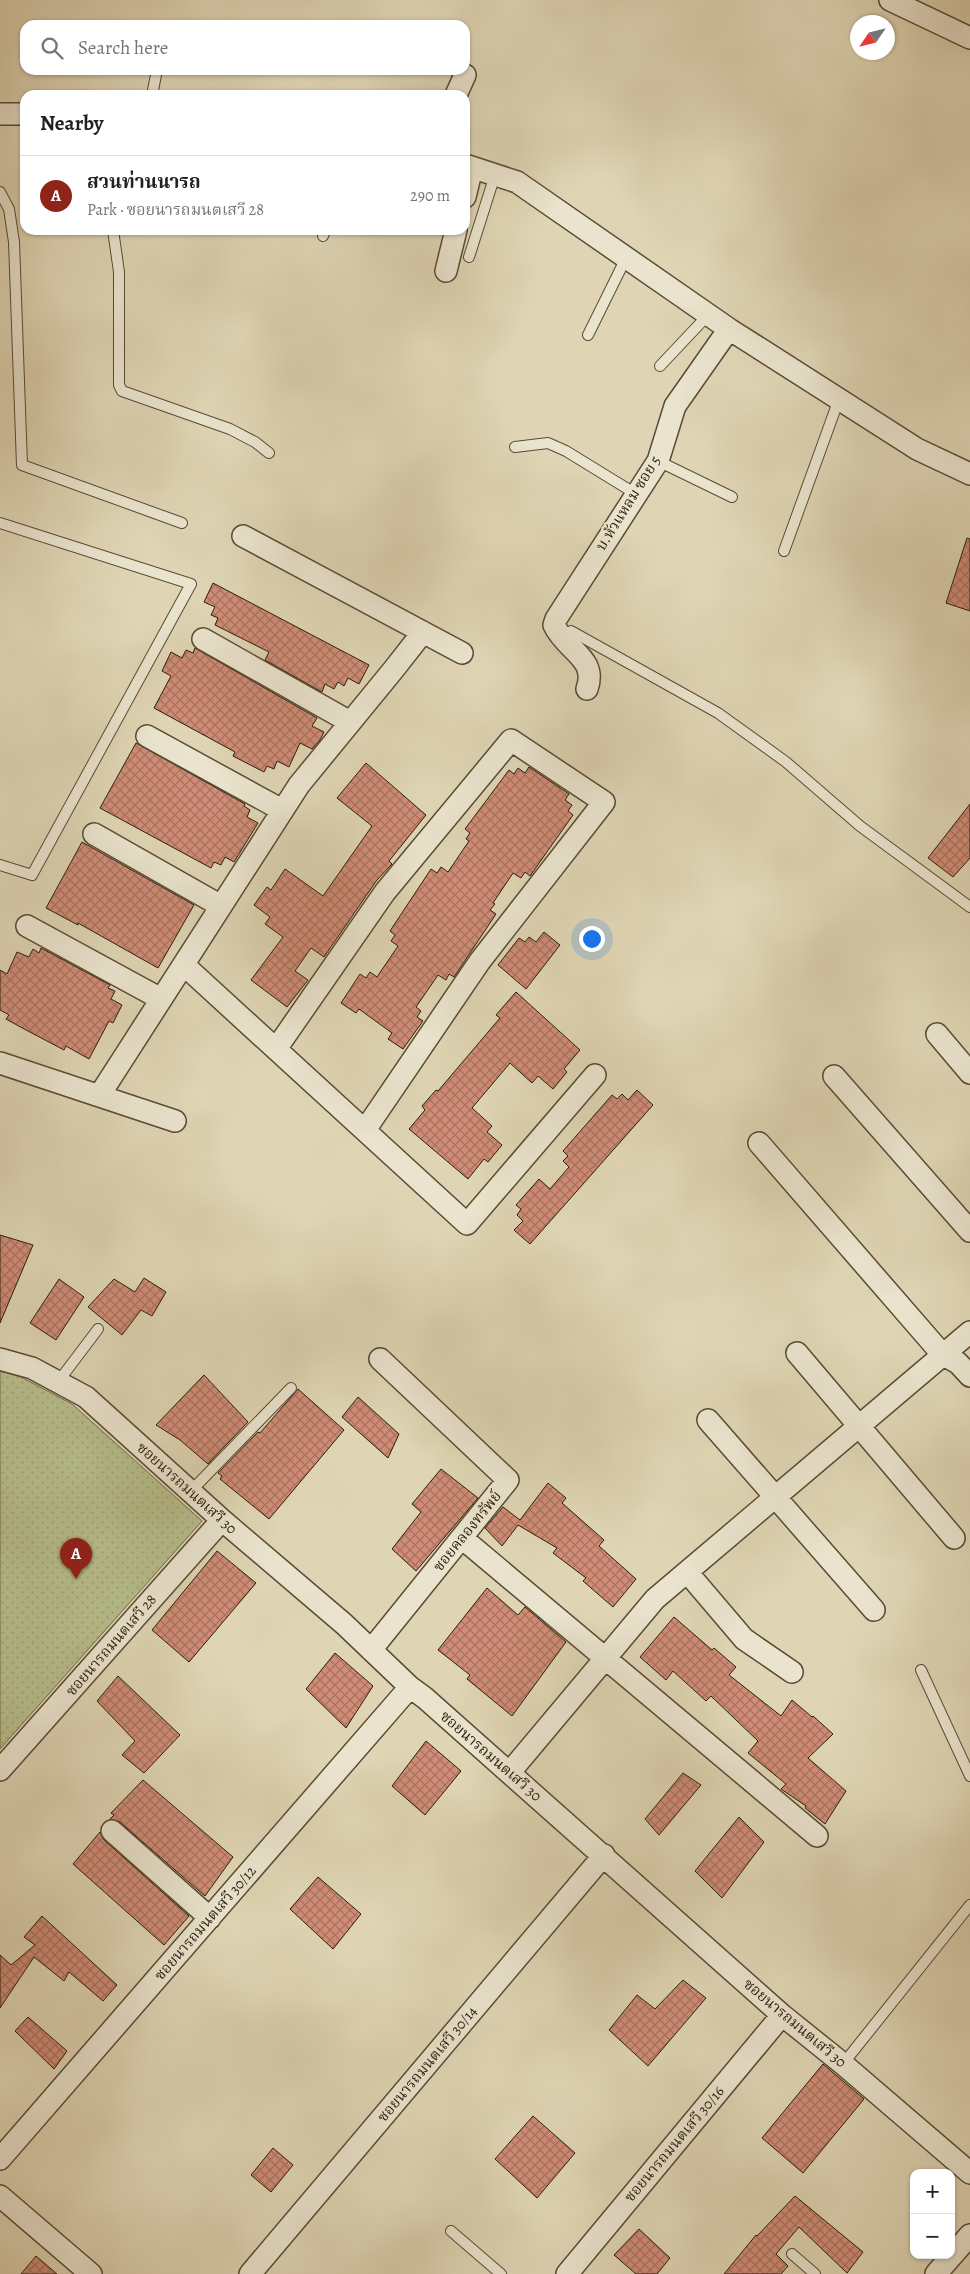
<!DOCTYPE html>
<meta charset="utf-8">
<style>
body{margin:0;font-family:Alegreya,"Noto Serif Thai",serif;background:#f2f2f2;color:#202124}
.controls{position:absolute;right:15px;bottom:15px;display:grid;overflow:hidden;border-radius:10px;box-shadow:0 1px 4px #0004}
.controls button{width:45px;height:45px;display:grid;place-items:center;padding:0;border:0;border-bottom:1px solid #e0e0e0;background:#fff;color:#202124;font:25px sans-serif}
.compass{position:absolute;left:850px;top:15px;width:45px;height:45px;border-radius:50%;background:#fff;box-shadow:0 1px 4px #0004;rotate:235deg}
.you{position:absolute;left:591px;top:938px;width:18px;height:18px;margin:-12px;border:4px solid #fff;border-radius:50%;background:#1a73e8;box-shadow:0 0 0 8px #1a73e833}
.badge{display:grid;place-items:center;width:32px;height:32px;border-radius:50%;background:#8f2418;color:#fff;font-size:16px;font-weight:700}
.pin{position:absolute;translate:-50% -41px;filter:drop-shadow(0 1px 2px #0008)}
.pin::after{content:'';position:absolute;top:26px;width:18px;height:15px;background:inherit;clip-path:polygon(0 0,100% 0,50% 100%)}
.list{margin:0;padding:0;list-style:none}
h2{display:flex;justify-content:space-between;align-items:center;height:65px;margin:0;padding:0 20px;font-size:21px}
h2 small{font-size:16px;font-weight:400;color:#757577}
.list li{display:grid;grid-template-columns:32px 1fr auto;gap:15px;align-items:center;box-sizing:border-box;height:80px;padding:0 20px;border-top:1px solid #e0e0e0}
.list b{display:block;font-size:19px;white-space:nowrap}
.list p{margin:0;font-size:16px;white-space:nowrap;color:#757577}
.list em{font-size:16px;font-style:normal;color:#757577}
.icon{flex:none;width:28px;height:28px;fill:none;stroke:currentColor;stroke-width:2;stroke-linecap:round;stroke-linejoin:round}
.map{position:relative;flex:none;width:970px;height:2274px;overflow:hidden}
.search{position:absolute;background:#fff;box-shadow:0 1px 4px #0004;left:20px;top:20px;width:450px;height:55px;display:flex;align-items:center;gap:12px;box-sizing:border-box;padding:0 18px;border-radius:15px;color:#757577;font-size:19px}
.panel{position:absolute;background:#fff;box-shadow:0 1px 4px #0004;left:20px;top:90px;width:450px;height:145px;border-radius:15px}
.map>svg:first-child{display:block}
.park{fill:url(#park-dots);stroke:#716c4a}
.building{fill:url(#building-cross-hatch);stroke:#2c1d0a}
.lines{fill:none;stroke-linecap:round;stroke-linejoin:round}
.service-casing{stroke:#594b34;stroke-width:12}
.minor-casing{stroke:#594b34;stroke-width:24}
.service{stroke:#eae4ce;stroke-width:10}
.minor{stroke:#eae4ce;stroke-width:21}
.labels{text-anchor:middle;stroke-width:5;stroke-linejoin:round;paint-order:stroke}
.street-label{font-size:15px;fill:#2c1d0a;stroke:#eae4ce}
</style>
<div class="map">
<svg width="970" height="2274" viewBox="0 0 970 2274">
<defs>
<pattern id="park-dots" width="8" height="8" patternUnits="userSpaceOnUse" patternTransform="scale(1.25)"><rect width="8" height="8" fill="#b6bc8a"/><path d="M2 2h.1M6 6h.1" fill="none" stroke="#9da176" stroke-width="1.8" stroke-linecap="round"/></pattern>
<pattern id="building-cross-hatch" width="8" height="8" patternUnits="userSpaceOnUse" patternTransform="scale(1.25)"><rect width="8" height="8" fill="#d08c76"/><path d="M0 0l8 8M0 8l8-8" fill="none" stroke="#a9725f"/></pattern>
</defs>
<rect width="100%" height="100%" fill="#dfd5b4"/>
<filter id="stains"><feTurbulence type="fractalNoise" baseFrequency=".004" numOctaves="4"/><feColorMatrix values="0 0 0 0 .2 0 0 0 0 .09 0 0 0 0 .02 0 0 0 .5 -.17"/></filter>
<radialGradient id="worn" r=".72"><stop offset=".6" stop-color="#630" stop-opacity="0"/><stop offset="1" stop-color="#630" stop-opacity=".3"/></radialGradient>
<path class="park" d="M 0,1371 L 21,1377 L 72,1404 L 202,1521 L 0,1749 Z"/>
<path class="building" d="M 967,538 L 970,539 L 970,611 L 946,603 Z
M 213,583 L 369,665 L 359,684 L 348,678 L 344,686 L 338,682 L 334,689 L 325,684 L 322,692 L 265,660 L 269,652 L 215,625 L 218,618 L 211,615 L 215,607 L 204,602 Z
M 195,648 L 317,718 L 312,726 L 324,732 L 320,740 L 312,749 L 300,743 L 289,767 L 277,761 L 274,769 L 267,766 L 264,772 L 233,756 L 235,752 L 154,708 L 171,676 L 162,671 L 171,652 L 182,658 L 186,650 L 193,653 Z
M 136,743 L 245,804 L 244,806 L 250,810 L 247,817 L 258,823 L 234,862 L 225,857 L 221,865 L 214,862 L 211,868 L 100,808 Z
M 366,763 L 426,815 L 389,861 L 392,864 L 377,880 L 324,957 L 311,948 L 295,971 L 308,980 L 287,1007 L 251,980 L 283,937 L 265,924 L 270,917 L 254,905 L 267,887 L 271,890 L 285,869 L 323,896 L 372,826 L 337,798 Z
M 529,767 L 569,794 L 565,800 L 572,805 L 568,811 L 573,815 L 530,876 L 525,872 L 521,878 L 513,873 L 493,903 L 495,904 L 490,910 L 496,914 L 454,977 L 449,974 L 446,980 L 438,975 L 416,1007 L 421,1011 L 417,1017 L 423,1021 L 403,1049 L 388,1039 L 392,1033 L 359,1009 L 356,1013 L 341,1003 L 360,974 L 366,978 L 370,972 L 377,977 L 398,946 L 391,941 L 395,935 L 390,931 L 431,869 L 437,873 L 441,867 L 448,872 L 469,841 L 466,839 L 470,833 L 465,829 L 509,770 L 514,774 L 518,768 L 525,773 Z
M 970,804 L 970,858 L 953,877 L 928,858 Z
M 82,842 L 194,905 L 158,968 L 78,923 L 78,925 L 46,908 Z
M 544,932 L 560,945 L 526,989 L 498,965 L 519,938 L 525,942 L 529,937 L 536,942 Z
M 41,948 L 110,985 L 108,988 L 115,991 L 111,999 L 122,1005 L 113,1023 L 109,1021 L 89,1059 L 66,1046 L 64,1050 L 26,1030 L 6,1019 L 9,1015 L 0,1010 L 0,970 L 7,974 L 17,952 L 29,957 L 33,949 L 39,953 Z
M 516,992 L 580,1050 L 564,1069 L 567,1072 L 553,1089 L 538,1076 L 532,1083 L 510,1063 L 472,1108 L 492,1126 L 487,1132 L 502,1145 L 488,1162 L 484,1159 L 468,1179 L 409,1129 L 425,1110 L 422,1106 L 436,1090 L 438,1091 L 500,1018 L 496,1015 Z
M 637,1090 L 653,1105 L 530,1244 L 514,1230 L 523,1221 L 517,1215 L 521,1209 L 516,1205 L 539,1179 L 550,1189 L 569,1167 L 563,1161 L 568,1156 L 563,1151 L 612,1095 L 617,1099 L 622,1094 L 628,1100 Z
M 0,1235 L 33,1245 L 0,1323 Z
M 144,1278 L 166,1292 L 152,1316 L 141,1310 L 122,1335 L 88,1307 L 114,1279 L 135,1292 Z
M 59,1279 L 84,1297 L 56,1340 L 30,1323 Z
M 204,1375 L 248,1422 L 208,1464 L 180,1440 L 156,1425 Z
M 298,1389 L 344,1430 L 269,1519 L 220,1479 L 222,1476 L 218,1473 L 258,1432 L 260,1433 Z
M 358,1397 L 399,1434 L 388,1458 L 342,1417 Z
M 441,1469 L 478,1498 L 416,1571 L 392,1549 L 421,1512 L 412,1504 Z
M 548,1483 L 566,1498 L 562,1503 L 604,1540 L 599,1546 L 636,1579 L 613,1607 L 583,1581 L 586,1578 L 553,1553 L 557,1548 L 518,1525 L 502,1546 L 485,1528 L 503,1507 L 520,1520 Z
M 217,1551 L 256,1583 L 189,1662 L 152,1630 Z
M 487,1588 L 518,1615 L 525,1607 L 566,1642 L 512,1716 L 467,1679 L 470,1675 L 438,1650 Z
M 674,1617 L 712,1650 L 714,1648 L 736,1667 L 729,1675 L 781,1716 L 792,1700 L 812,1717 L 813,1716 L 833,1734 L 808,1758 L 846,1791 L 825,1824 L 805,1808 L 806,1806 L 781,1789 L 786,1784 L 748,1753 L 758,1741 L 711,1696 L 706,1701 L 673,1671 L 666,1680 L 640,1657 Z
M 335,1653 L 373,1686 L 346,1728 L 306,1689 Z
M 118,1676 L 180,1735 L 144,1773 L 122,1755 L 135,1741 L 97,1701 Z
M 426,1741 L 461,1771 L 425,1815 L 392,1786 Z
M 683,1773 L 701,1785 L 659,1835 L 645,1819 Z
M 143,1780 L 233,1857 L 205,1896 L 120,1822 L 110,1819 L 114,1815 L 111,1813 Z
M 739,1817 L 764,1842 L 722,1898 L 695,1871 Z
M 100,1832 L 104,1840 L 189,1916 L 164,1945 L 73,1864 Z
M 318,1877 L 361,1914 L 333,1949 L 290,1909 Z
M 42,1916 L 117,1985 L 103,2001 L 69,1972 L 64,1981 L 34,1957 L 0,2008 L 0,1955 L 11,1965 L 35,1945 L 24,1937 Z
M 683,1980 L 706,1998 L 648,2066 L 609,2030 L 637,1995 L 655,2009 Z
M 28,2017 L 67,2051 L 54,2069 L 15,2031 Z
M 823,2064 L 864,2099 L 803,2173 L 762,2138 Z
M 533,2116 L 575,2153 L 537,2198 L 495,2159 Z
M 273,2148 L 293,2165 L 271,2192 L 251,2175 Z
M 795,2196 L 863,2252 L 847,2273 L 799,2227 L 776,2254 L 788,2266 L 781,2274 L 724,2274 L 756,2235 L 757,2236 Z
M 639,2229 L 670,2258 L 657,2274 L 636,2274 L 614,2255 Z
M 36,2256 L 57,2274 L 21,2274 Z"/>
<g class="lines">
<defs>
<path id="service" d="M 152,95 L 157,70
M 0,192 L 9,209 L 14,242 L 22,465 L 182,523
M 113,230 L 119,272 L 119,385 L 122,391 L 230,429 L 255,442 L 269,453
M 323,236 L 325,230
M 469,257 L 495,175
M 588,335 L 626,258
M 660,366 L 708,315
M 515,447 L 548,443 L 566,451 L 636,494
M 658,461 L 732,497
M 0,523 L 191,584 L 32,875 L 0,865
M 784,551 L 839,399
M 571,631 L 718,713 L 786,762 L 860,826 L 970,907
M 58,1382 L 98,1329
M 190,1492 L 291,1388
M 921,1670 L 970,1776
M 843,2064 L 970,1905
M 451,2231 L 501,2274
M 792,2254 L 815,2274"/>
<path id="minor" d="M 890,0 L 970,38
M 456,95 L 465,75
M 0,114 L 25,114
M 465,165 L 517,182 L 729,329 L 917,449 L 970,474
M 465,197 L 472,168
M 446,271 L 456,230
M 243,536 L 462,653
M 203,639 L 350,722
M 587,689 C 598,658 566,651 554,625 L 556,619 L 658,461 L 675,406 L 729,329
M 147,736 L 282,810
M 94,834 L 221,906
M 27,926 L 161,999
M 184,965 L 467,1224 L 595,1075
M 937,1034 L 970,1073
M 276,1049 L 385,892 L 511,740 L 604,802 L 480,961 L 365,1130
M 0,1063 L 175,1121
M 834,1076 L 970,1231
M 99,1096 L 299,785 L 394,669 L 423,632
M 759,1143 L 942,1354 L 958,1363 L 970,1376
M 797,1353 L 954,1538
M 0,1359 L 32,1368 L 86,1397 L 222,1520 L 344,1624 L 410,1687 L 425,1698 L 782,2015 L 843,2064 L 970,2173
M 708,1420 L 874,1610
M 462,1538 L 817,1836
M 687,1572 L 744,1639 L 792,1672
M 371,1650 L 508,1480 L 380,1359
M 0,1770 L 222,1520
M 510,1772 L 655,1599 L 970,1332
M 112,1831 L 210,1918
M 0,2159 L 410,1687
M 0,2196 L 91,2274
M 250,2274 L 604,1855
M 567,2274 L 782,2015
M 936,2274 L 970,2235"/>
</defs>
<use href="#service" class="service-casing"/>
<use href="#minor" class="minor-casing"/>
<use href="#service" class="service"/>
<use href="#minor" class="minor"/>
</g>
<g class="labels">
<g class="street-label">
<text transform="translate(628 503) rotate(-58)" y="5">บ.หัวแหลม ซอย 5</text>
<text transform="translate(187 1488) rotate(42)" y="5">ซอยนารถมนตเสวี 30</text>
<text transform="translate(467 1531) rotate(-51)" y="5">ซอยคลองทรัพย์</text>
<text transform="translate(111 1645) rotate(-49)" y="5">ซอยนารถมนตเสวี 28</text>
<text transform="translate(491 1756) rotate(41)" y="5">ซอยนารถมนตเสวี 30</text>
<text transform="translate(205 1923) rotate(-49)" y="5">ซอยนารถมนตเสวี 30/12</text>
<text transform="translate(795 2023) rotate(40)" y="5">ซอยนารถมนตเสวี 30</text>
<text transform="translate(427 2064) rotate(-50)" y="5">ซอยนารถมนตเสวี 30/14</text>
<text transform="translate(674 2144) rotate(-50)" y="5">ซอยนารถมนตเสวี 30/16</text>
</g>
</g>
<rect width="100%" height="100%" filter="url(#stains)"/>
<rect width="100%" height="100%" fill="url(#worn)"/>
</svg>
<div class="controls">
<button>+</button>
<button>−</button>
</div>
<svg class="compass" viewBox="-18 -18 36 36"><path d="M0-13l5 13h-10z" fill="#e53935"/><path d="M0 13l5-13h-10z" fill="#757577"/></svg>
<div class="you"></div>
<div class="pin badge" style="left:76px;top:1579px">A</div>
<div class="search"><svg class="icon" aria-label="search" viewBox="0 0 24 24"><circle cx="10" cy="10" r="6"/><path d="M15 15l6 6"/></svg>Search here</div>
<section class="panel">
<h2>Nearby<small></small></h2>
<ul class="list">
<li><span class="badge">A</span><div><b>สวนท่านนารถ</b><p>Park · ซอยนารถมนตเสวี 28</p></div><em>290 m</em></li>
</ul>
</section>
</div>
